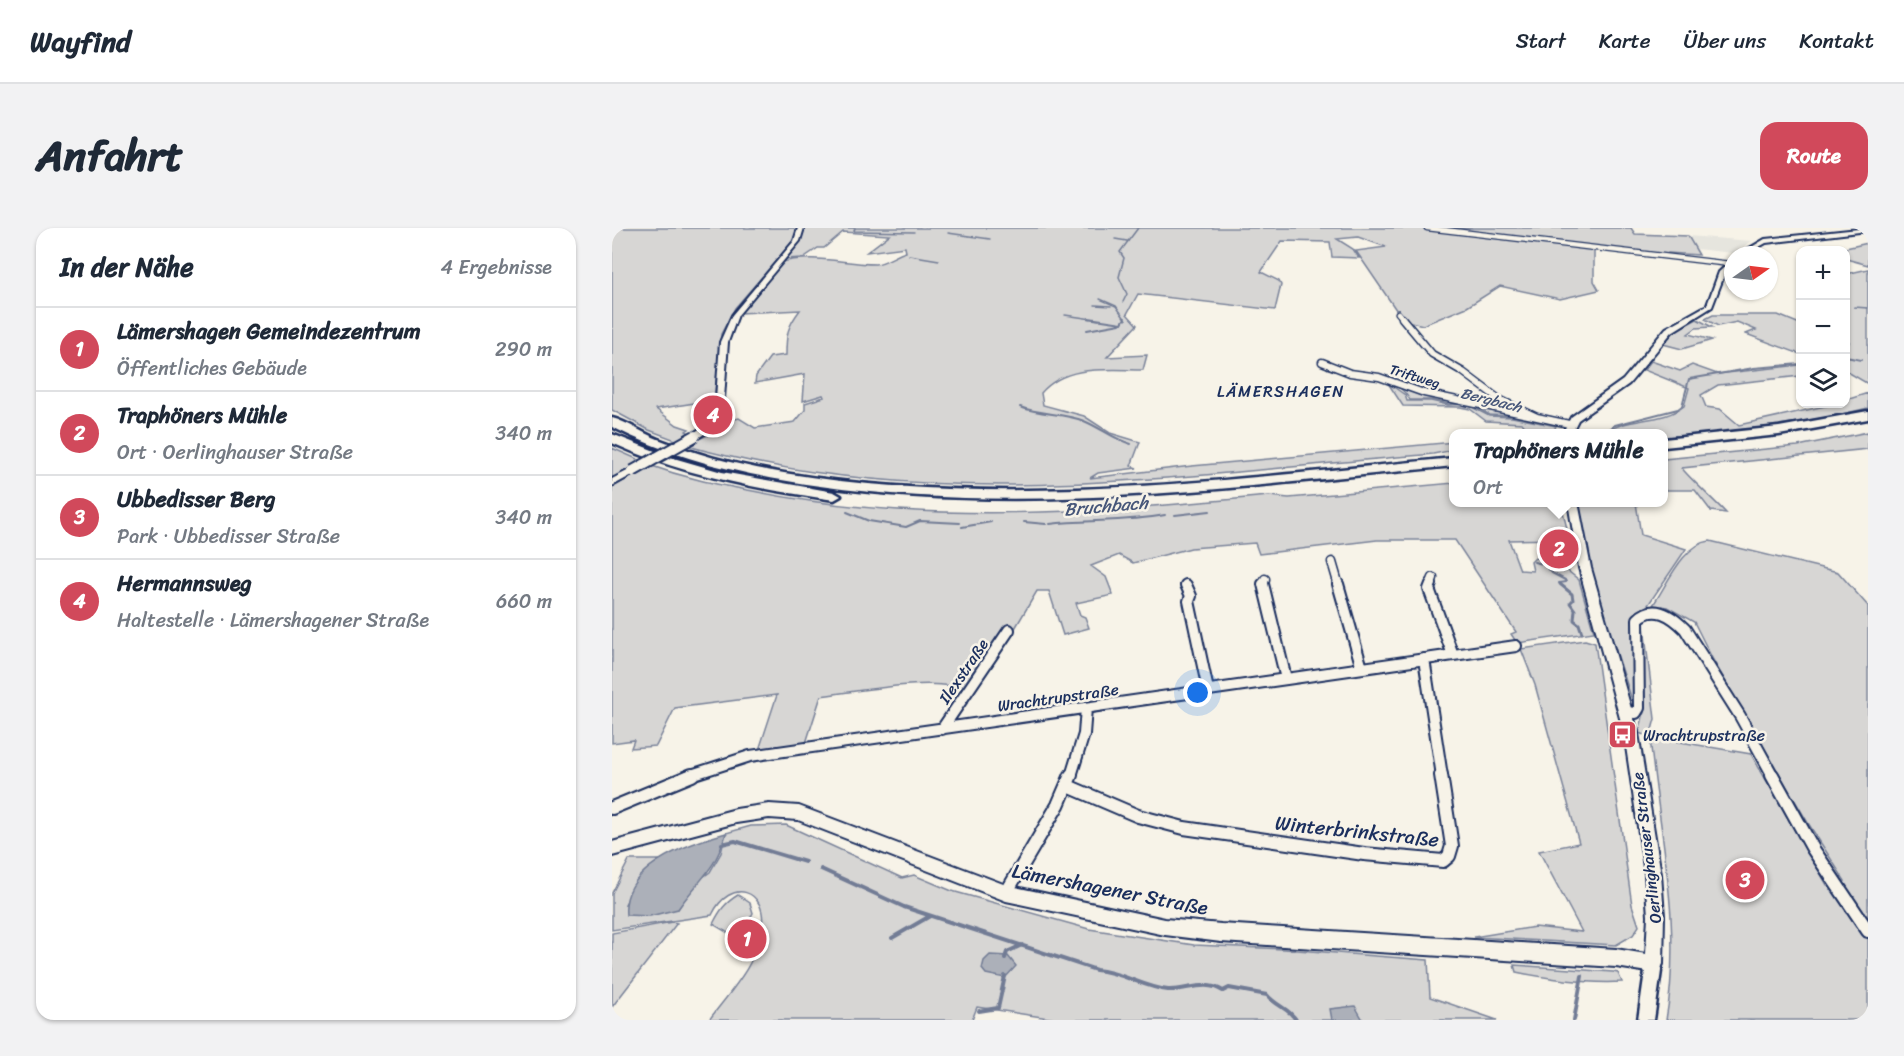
<!DOCTYPE html>
<html lang="de">
<meta charset="utf-8">
<style>
body{margin:0;font-family:Sriracha,sans-serif;background:#f2f2f3;color:#1f2937}
.controls{position:absolute;right:18px;top:18px;display:grid;overflow:hidden;border-radius:12px;box-shadow:0 2px 4px #0004}
.controls button{width:54px;height:54px;display:grid;place-items:center;padding:0;border:0;border-bottom:2px solid #e0e1e3;background:#fff;color:#1f2937;font:30px sans-serif}
.compass{position:absolute;left:1112px;top:18px;width:54px;height:54px;border-radius:50%;background:#fff;box-shadow:0 2px 4px #0004;rotate:76deg}
.you{position:absolute;left:586px;top:465px;width:21px;height:21px;margin:-15px;border:4px solid #fff;border-radius:50%;background:#1a73e8;box-shadow:0 0 0 9px #1a73e833}
.badge{display:grid;place-items:center;width:39px;height:39px;border-radius:50%;background:#d1495b;color:#fff;font-size:20px;font-weight:700}
.pin{position:absolute;translate:-50% -50%;border:3px solid #fff;box-shadow:0 2px 6px #0006}
.popup{position:absolute;left:837px;top:201px;width:219px;height:78px;box-sizing:border-box;display:grid;place-content:center;border-radius:12px;background:#fff;filter:drop-shadow(0 2px 4px #0005);font-size:20px;white-space:nowrap;color:#747a83}
.popup b{font-size:22px;color:#1f2937}
.popup::after{content:'';position:absolute;left:50%;top:100%;margin-left:-12px;border:12px solid transparent;border-top-color:#fff}
.list{margin:0;padding:0;list-style:none}
h2{display:flex;justify-content:space-between;align-items:center;height:78px;margin:0;padding:0 24px;font-size:26px}
h2 small{font-size:20px;font-weight:400;color:#747a83}
.list li{display:grid;grid-template-columns:39px 1fr auto;gap:18px;align-items:center;box-sizing:border-box;height:84px;padding:0 24px;border-top:2px solid #e0e1e3}
.list b{display:block;font-size:22px;white-space:nowrap}
.list p{margin:0;font-size:20px;white-space:nowrap;color:#747a83}
.list em{font-size:20px;font-style:normal;color:#747a83}
.icon{flex:none;width:33px;height:33px;fill:none;stroke:currentColor;stroke-width:2;stroke-linecap:round;stroke-linejoin:round}
.map{position:relative;flex:none;width:1256px;height:792px;overflow:hidden;border-radius:18px}
header{display:flex;align-items:center;gap:36px;box-sizing:border-box;height:84px;padding:0 30px;background:#fff;border-bottom:2px solid #e0e1e3}
header strong{font-size:28px}
nav{display:flex;gap:33px;margin-inline-start:auto;font-size:21px}
.intro{display:flex;align-items:center;justify-content:space-between;box-sizing:border-box;height:144px;padding:0 36px}
h1{margin:0;font-size:42px}
.button{padding:15px 27px;border-radius:18px;background:#d1495b;color:#fff;font-size:21px;font-weight:700}
main{display:flex;gap:36px;padding:0 36px}
aside{flex:1;background:#fff;border-radius:18px;box-shadow:0 2px 4px #0004}
.map>svg:first-child{display:block}
.built{fill:#e6e5de}
.green{fill:#d7d6d4;stroke:#798299;stroke-width:1.5}
.water{fill:#acb0b9;stroke:#727c95;stroke-width:1.5}
.lines{fill:none;stroke-linecap:round;stroke-linejoin:round}
.stream-far3{stroke:#727c95;stroke-width:1.5}
.stream-far2{stroke:#727c95;stroke-width:2}
.stream-far1{stroke:#727c95;stroke-width:3}
.stream{stroke:#727c95;stroke-width:4}
.minor-far4-casing{stroke:#1b2f5e;stroke-width:7}
.minor-far3-casing{stroke:#1b2f5e;stroke-width:9}
.minor-far2-casing{stroke:#1b2f5e;stroke-width:11}
.minor-far1-casing{stroke:#1b2f5e;stroke-width:14}
.minor-casing{stroke:#1b2f5e;stroke-width:16}
.tertiary-casing{stroke:#1b2f5e;stroke-width:5}
.secondary-casing{stroke:#1b2f5e;stroke-width:4}
.motorway-casing{stroke:#1b2f5e;stroke-width:5}
.minor-far4{stroke:#f7f3e8;stroke-width:4.5}
.minor-far3{stroke:#f7f3e8;stroke-width:6}
.minor-far2{stroke:#f7f3e8;stroke-width:8}
.minor-far1{stroke:#f7f3e8;stroke-width:10}
.minor{stroke:#f7f3e8;stroke-width:12}
.tertiary{fill:#f7f3e8;fill-rule:evenodd}
.secondary{fill:#f7f3e8;fill-rule:evenodd}
.motorway{fill:#f7f3e8;fill-rule:evenodd}
.secondary-bridge-casing{stroke:#1b2f5e;stroke-width:14;stroke-linecap:butt}
.secondary-bridge{stroke:#f7f3e8;stroke-width:10}
.labels{text-anchor:middle;stroke-width:5;stroke-linejoin:round;paint-order:stroke}
.far-street-label{font-size:14px;fill:#1b2f5e;stroke:#f7f3e8}
.far-water-label{font-size:15px;font-style:italic;fill:#465679;stroke:#f7f3e8}
.far-quarter-label{font-size:16px;letter-spacing:1.5px;fill:#1b2f5e;stroke:#f7f3e8}
.street-label{font-size:16px;fill:#1b2f5e;stroke:#f7f3e8}
.poi-label{font-size:16px;fill:#1b2f5e;stroke:#f7f3e8;text-anchor:start}
.water-label{font-size:18px;font-style:italic;fill:#465679;stroke:#f7f3e8}
.near-street-label{font-size:20px;fill:#1b2f5e;stroke:#f7f3e8}
</style>
<header>
<strong>Wayfind</strong>
<nav><a>Start</a><a>Karte</a><a>Über uns</a><a>Kontakt</a></nav>
</header>
<div class="intro"><h1>Anfahrt</h1><a class="button">Route</a></div>
<main>
<aside>
<h2>In der Nähe<small>4 Ergebnisse</small></h2>
<ul class="list">
<li><span class="badge">1</span><div><b>Lämershagen Gemeindezentrum</b><p>Öffentliches Gebäude</p></div><em>290 m</em></li>
<li><span class="badge">2</span><div><b>Traphöners Mühle</b><p>Ort · Oerlinghauser Straße</p></div><em>340 m</em></li>
<li><span class="badge">3</span><div><b>Ubbedisser Berg</b><p>Park · Ubbedisser Straße</p></div><em>340 m</em></li>
<li><span class="badge">4</span><div><b>Hermannsweg</b><p>Haltestelle · Lämershagener Straße</p></div><em>660 m</em></li>
</ul>
</aside>
<div class="map">
<svg width="1256" height="792" viewBox="0 0 1256 792">
<rect width="100%" height="100%" fill="#f7f3e8"/>
<filter id="ink" filterUnits="userSpaceOnUse"><feTurbulence type="fractalNoise" baseFrequency=".0167" numOctaves="2"/><feDisplacementMap in="SourceGraphic" scale="12" xChannelSelector="R" yChannelSelector="G"/><feConvolveMatrix kernelMatrix="1 2 1 2 8 2 1 2 1" color-interpolation-filters="sRGB"/></filter>
<g filter="url(#ink)">
<path class="built" d="M 1076,8 L 1140,13 L 1121,25 L 1084,21 Z"/>
<path class="green" d="M 0,0 L 186,0 L 180,14 L 123,80 L 109,106 L 102,172 L 44,181 L 65,197 L 77,201 L 74,203 L 79,206 L 66,213 L 37,202 L 0,182 Z
M 192,0 L 810,0 L 982,20 L 982,53 L 987,62 L 948,71 L 888,58 L 855,79 L 811,97 L 791,92 L 744,23 L 774,19 L 746,9 L 725,11 L 741,21 L 747,30 L 720,29 L 718,14 L 670,13 L 649,44 L 667,53 L 669,57 L 663,82 L 526,66 L 515,86 L 525,97 L 495,129 L 535,127 L 531,142 C 496,142 454,136 429,165 L 431,177 L 472,188 L 498,205 L 528,214 L 519,238 L 525,240 L 486,245 L 478,250 L 580,238 L 842,214 L 842,222 L 821,226 C 566,247 324,288 72,217 L 103,204 L 116,193 L 127,190 L 143,200 L 183,194 L 193,182 L 193,175 L 212,169 L 211,167 L 191,173 L 193,146 L 143,155 L 144,148 L 158,129 L 174,127 C 174,107 175,99 188,82 L 128,85 L 168,35 C 199,25 233,36 263,36 C 272,36 285,26 294,24 L 293,19 L 255,24 L 277,7 L 231,4 L 212,20 L 206,20 L 191,30 L 173,31 L 189,11 Z
M 823,0 L 1019,0 L 1023,6 L 1076,8 L 1087,27 L 1056,25 L 1053,27 Z
M 1256,15 L 1256,37 L 1234,31 L 1234,22 L 1225,22 Z
M 1256,41 L 1256,156 L 1234,143 L 1234,46 Z
M 1101,87 L 1166,87 L 1188,96 L 1188,126 L 1134,106 L 1144,102 L 1125,94 L 1106,98 L 1093,91 Z
M 1085,91 L 1100,99 L 1084,100 L 1076,106 L 1100,112 L 1070,121 L 1051,116 L 1064,102 Z
M 1039,133 L 1068,143 L 1080,137 L 1105,146 L 1188,137 L 1188,148 L 1106,157 L 1089,167 L 1094,179 L 1108,181 L 1127,197 L 1222,176 L 1234,176 L 1234,172 L 1256,165 L 1256,180 C 1189,197 1121,203 1052,209 L 1052,206 L 993,205 C 1015,188 1050,196 1072,178 L 1077,160 L 1032,142 Z
M 711,137 L 737,145 L 775,152 L 807,165 L 946,196 L 929,195 L 901,188 L 878,187 L 855,175 L 836,176 L 820,172 L 798,172 C 784,145 743,148 716,141 Z
M 776,155 L 793,167 L 795,173 L 819,173 L 836,177 L 854,176 L 877,188 L 900,189 L 944,198 L 941,205 L 918,205 L 910,195 L 874,193 L 858,181 L 848,179 L 791,178 Z
M 1256,204 L 1256,221 L 1070,240 C 1071,244 1107,277 1114,285 L 1099,283 L 1083,262 L 1052,262 L 1052,231 L 1186,218 Z
M 0,220 L 32,234 L 0,251 Z
M 37,237 C 73,250 103,256 141,263 C 312,298 485,284 657,268 L 677,270 L 842,255 L 842,274 L 949,275 L 955,301 L 954,311 L 897,312 L 908,342 L 921,343 L 919,334 L 923,330 L 942,332 L 967,352 L 982,404 L 905,415 L 899,406 L 904,404 L 843,312 L 765,312 L 647,326 L 643,315 L 579,320 L 521,335 L 507,327 L 479,338 L 494,349 L 501,367 L 464,375 L 468,387 L 473,389 L 477,400 L 451,407 L 437,363 L 425,363 L 402,402 L 398,403 L 353,463 C 329,447 240,464 209,468 L 194,515 L 147,522 L 165,467 L 63,480 L 44,518 L 19,520 L 22,512 L 0,515 L 0,260 Z
M 965,275 L 1024,275 L 1029,307 L 1074,321 L 1036,377 L 1028,383 L 1021,475 L 981,352 Z
M 1098,313 L 1226,344 L 1256,378 L 1256,792 L 1054,792 C 1071,697 1047,604 1038,509 L 1027,505 L 1033,480 L 1029,404 L 1031,390 L 1043,491 L 1038,509 L 1139,526 L 1215,657 L 1233,653 L 1196,595 L 1101,432 L 1082,394 L 1055,379 L 1041,377 C 1055,357 1071,316 1098,313 Z
M 973,412 L 983,415 L 1020,677 L 1027,698 L 1021,707 L 1004,717 L 862,709 L 923,699 L 970,704 L 927,623 L 967,615 L 923,457 L 909,421 Z
M 174,597 L 290,650 L 302,647 L 340,663 L 477,701 L 582,717 L 672,721 L 816,732 L 818,769 L 885,792 L 450,792 L 365,779 L 360,792 L 97,792 C 117,765 146,735 150,700 C 156,661 118,649 100,687 L 0,702 L 0,665 L 17,632 L 47,632 L 27,650 L 13,676 L 66,681 L 84,654 L 98,644 L 109,625 L 114,605 L 139,598 Z
M 126,667 L 138,675 L 141,685 L 133,699 L 116,705 L 101,696 C 108,682 113,675 126,667 Z
M 60,694 L 65,695 L 0,779 L 0,705 Z
M 902,737 L 1001,744 L 1006,745 L 1010,754 C 974,756 939,751 904,744 Z"/>
<path class="water" d="M 114,605 C 104,642 87,651 66,681 L 38,688 L 14,687 C 9,638 78,615 114,605 Z
M 378,727 L 396,728 L 404,738 L 393,750 L 374,746 L 370,741 L 372,733 Z
M 743,778 L 751,792 L 720,792 L 718,781 Z"/>
<g class="lines">
<path class="stream-far3" d="M 243,0 L 242,3 L 302,4
M 336,5 L 378,11
M 503,11 L 515,13
M 297,27 L 327,32
M 488,71 L 504,78 L 514,92
M 511,74 L 515,66 L 507,49 L 512,30 L 508,24 L 526,0
M 483,77 L 499,78
M 1242,79 L 1256,80
M 453,87 L 487,92"/>
<path class="stream-far2" d="M 477,90 L 510,95
M 510,95 L 513,90
M 475,102 L 508,96
M 1234,113 L 1237,114 L 1234,119
M 1234,129 L 1249,132
M 408,179 C 429,187 452,185 472,193 C 489,200 501,211 519,216
M 991,206 L 1003,197 L 1066,181 L 1070,178 L 1077,151 L 1142,140 L 1188,136
M 235,284 L 257,293 L 294,299 L 308,293 L 348,295
M 563,287 L 598,283
M 412,294 L 434,296
M 438,296 C 476,292 515,294 553,287
M 350,299 L 379,294
M 930,333 L 940,345 L 953,352 L 954,354 L 947,355 L 950,358
M 922,334 L 931,336"/>
<path class="stream-far1" d="M 948,356 L 960,366 L 961,372 L 958,375 L 963,382 L 962,392 L 967,396 L 970,405"/>
<path class="stream" d="M 110,616 L 123,613 L 193,634
M 209,641 L 292,679 L 484,742 C 510,744 531,759 556,762 C 575,763 593,751 611,763 L 617,760 L 655,767 C 664,778 678,781 684,792
M 280,710 L 318,688
M 393,730 L 395,724 L 410,717
M 367,783 L 386,780 L 393,748
M 962,792 L 970,748"/>
<defs>
<path id="minor-far4" d="M 815,0 L 1118,36
M 786,85 L 792,92"/>
<path id="minor-far3" d="M 790,90 L 820,126 L 851,144 L 887,171 L 925,189 L 957,196
M 710,134 L 738,145 L 767,149 L 812,165 L 925,189"/>
<path id="minor-far2" d="M 720,334 L 727,358
M 651,358 L 653,351
M 818,358 L 821,350"/>
<path id="minor-far1" d="M 651,356 L 674,451
M 726,356 L 750,440
M 819,356 L 817,361 L 841,427
M 574,357 L 579,368 L 577,373 L 596,462
M 812,431 L 830,548
M 1014,484 L 1024,485 L 1027,480 L 1026,391 C 1042,375 1060,388 1073,401 L 1128,488 L 1161,548
M 330,501 L 397,402
M 76,548 L 138,528 L 904,418
M 459,548 L 472,506 L 474,480"/>
<path id="minor" d="M 1160,547 L 1201,621 L 1256,703
M 456,558 L 526,588 L 572,600 L 752,626 L 831,633 L 837,628 L 840,618 L 829,547
M 0,580 L 80,547
M 394,665 L 446,577 L 459,547"/>
<path id="tertiary" d="M 1042,728 L 1047,731 L 1050,736 L 1042,792 L 1026,792 L 1034,736 L 1037,731 Z"/>
<path id="secondary" d="M 186,0 L 192,0 L 188,13 L 126,87 L 116,114 L 111,185 L 101,200 L 86,210 L 80,210 L 80,206 L 95,196 L 103,185 L 108,114 L 120,87 L 182,13 Z
M 1256,0 L 1256,3 L 1154,15 L 1133,27 L 1126,27 L 1153,11 Z
M 1121,31 L 1121,36 L 1113,45 L 1100,79 L 1060,104 L 1017,156 L 966,192 L 959,206 L 950,206 L 959,189 L 1011,152 L 1054,100 L 1095,77 L 1107,44 Z
M 21,240 L 26,243 L 24,245 L 0,258 L 0,251 Z
M 956,274 L 966,274 L 979,340 L 1026,505 L 1049,646 L 1052,688 L 1051,736 L 1048,742 L 1042,745 L 1004,739 L 609,714 L 553,707 L 394,673 L 186,592 L 157,590 L 124,595 L 0,628 L 0,614 L 124,581 L 157,576 L 187,578 L 394,657 L 553,691 L 609,696 L 1004,721 L 1034,726 L 1036,688 L 1033,646 L 1012,505 L 967,340 Z"/>
<path id="motorway" d="M 1256,183 L 1256,191 L 1167,207 L 1052,219 L 1052,211 L 1167,199 Z
M 0,190 C 16,194 30,205 46,211 C 86,227 129,238 172,245 C 395,282 619,251 842,230 L 842,238 C 632,258 419,288 208,258 C 136,248 65,232 0,199 Z
M 0,206 L 58,229 L 110,244 L 222,264 L 229,268 L 222,272 C 145,261 71,247 0,215 Z"/>
</defs>
<use href="#minor-far4" class="minor-far4-casing"/>
<use href="#minor-far3" class="minor-far3-casing"/>
<use href="#minor-far2" class="minor-far2-casing"/>
<use href="#minor-far1" class="minor-far1-casing"/>
<use href="#minor" class="minor-casing"/>
<use href="#tertiary" class="tertiary-casing"/>
<use href="#secondary" class="secondary-casing"/>
<use href="#motorway" class="motorway-casing"/>
<use href="#minor-far4" class="minor-far4"/>
<use href="#minor-far3" class="minor-far3"/>
<use href="#minor-far2" class="minor-far2"/>
<use href="#minor-far1" class="minor-far1"/>
<use href="#minor" class="minor"/>
<use href="#tertiary" class="tertiary"/>
<use href="#secondary" class="secondary"/>
<use href="#motorway" class="motorway"/>
<defs>
<path id="secondary-bridge" d="M 21,243 L 83,208"/>
</defs>
<use href="#secondary-bridge" class="secondary-bridge-casing"/>
<use href="#secondary-bridge" class="secondary-bridge"/>
</g>
</g>
<defs>
<symbol id="bus-square" viewBox="-11 -11 22 22"><rect x="-9" y="-9" width="18" height="18" rx="4" fill="#d1495b" stroke="#f7f3e8"/><path d="M-5-6H5V4H4V6H2V4H-2V6H-4V4H-5ZM-3.5-4V0h7V-4ZM-3.5 1.2v1.5H-2V1.2ZM2 1.2v1.5H3.5V1.2Z" fill="#fff"/></symbol>
</defs>
<g fill-rule="evenodd">
<use href="#bus-square" x="994" y="490" width="33" height="33"/>
</g>
<g class="labels">
<g class="far-street-label">
<text transform="translate(803 148) rotate(17)" y="5">Triftweg</text>
</g>
<g class="far-water-label">
<text transform="translate(879 172) rotate(14)" y="5">Bergbach</text>
</g>
<g class="far-quarter-label">
<text x="669" y="169">LÄMERSHAGEN</text>
</g>
<g class="street-label">
<text transform="translate(351 443) rotate(-56)" y="6">Ilexstraße</text>
<text transform="translate(446 469) rotate(-8)" y="6">Wrachtrupstraße</text>
<text transform="translate(1034 620) rotate(-97)" y="6">Oerlinghauser Straße</text>
</g>
<g class="poi-label">
<text x="1031" y="513">Wrachtrupstraße</text>
</g>
<g class="water-label">
<text transform="translate(494 278) rotate(-5)" y="6">Bruchbach</text>
</g>
<g class="near-street-label">
<text transform="translate(745 603) rotate(6)" y="7">Winterbrinkstraße</text>
<text transform="translate(498 661) rotate(11)" y="7">Lämershagener Straße</text>
</g>
</g>
</svg>
<div class="controls">
<button>+</button>
<button>−</button>
<button><svg class="icon" aria-label="layers" viewBox="0 0 24 24"><path d="M12 4l9 5-9 5-9-5zM3 14l9 5 9-5"/></svg></button>
</div>
<svg class="compass" viewBox="-18 -18 36 36"><path d="M0-13l5 13h-10z" fill="#e53935"/><path d="M0 13l5-13h-10z" fill="#747a83"/></svg>
<div class="you"></div>
<div class="pin badge" style="left:135px;top:711px">1</div>
<div class="pin badge" style="left:947px;top:321px">2</div>
<div class="popup"><b>Traphöners Mühle</b>Ort</div>
<div class="pin badge" style="left:1133px;top:652px">3</div>
<div class="pin badge" style="left:101px;top:187px">4</div>
</div>
</main>
